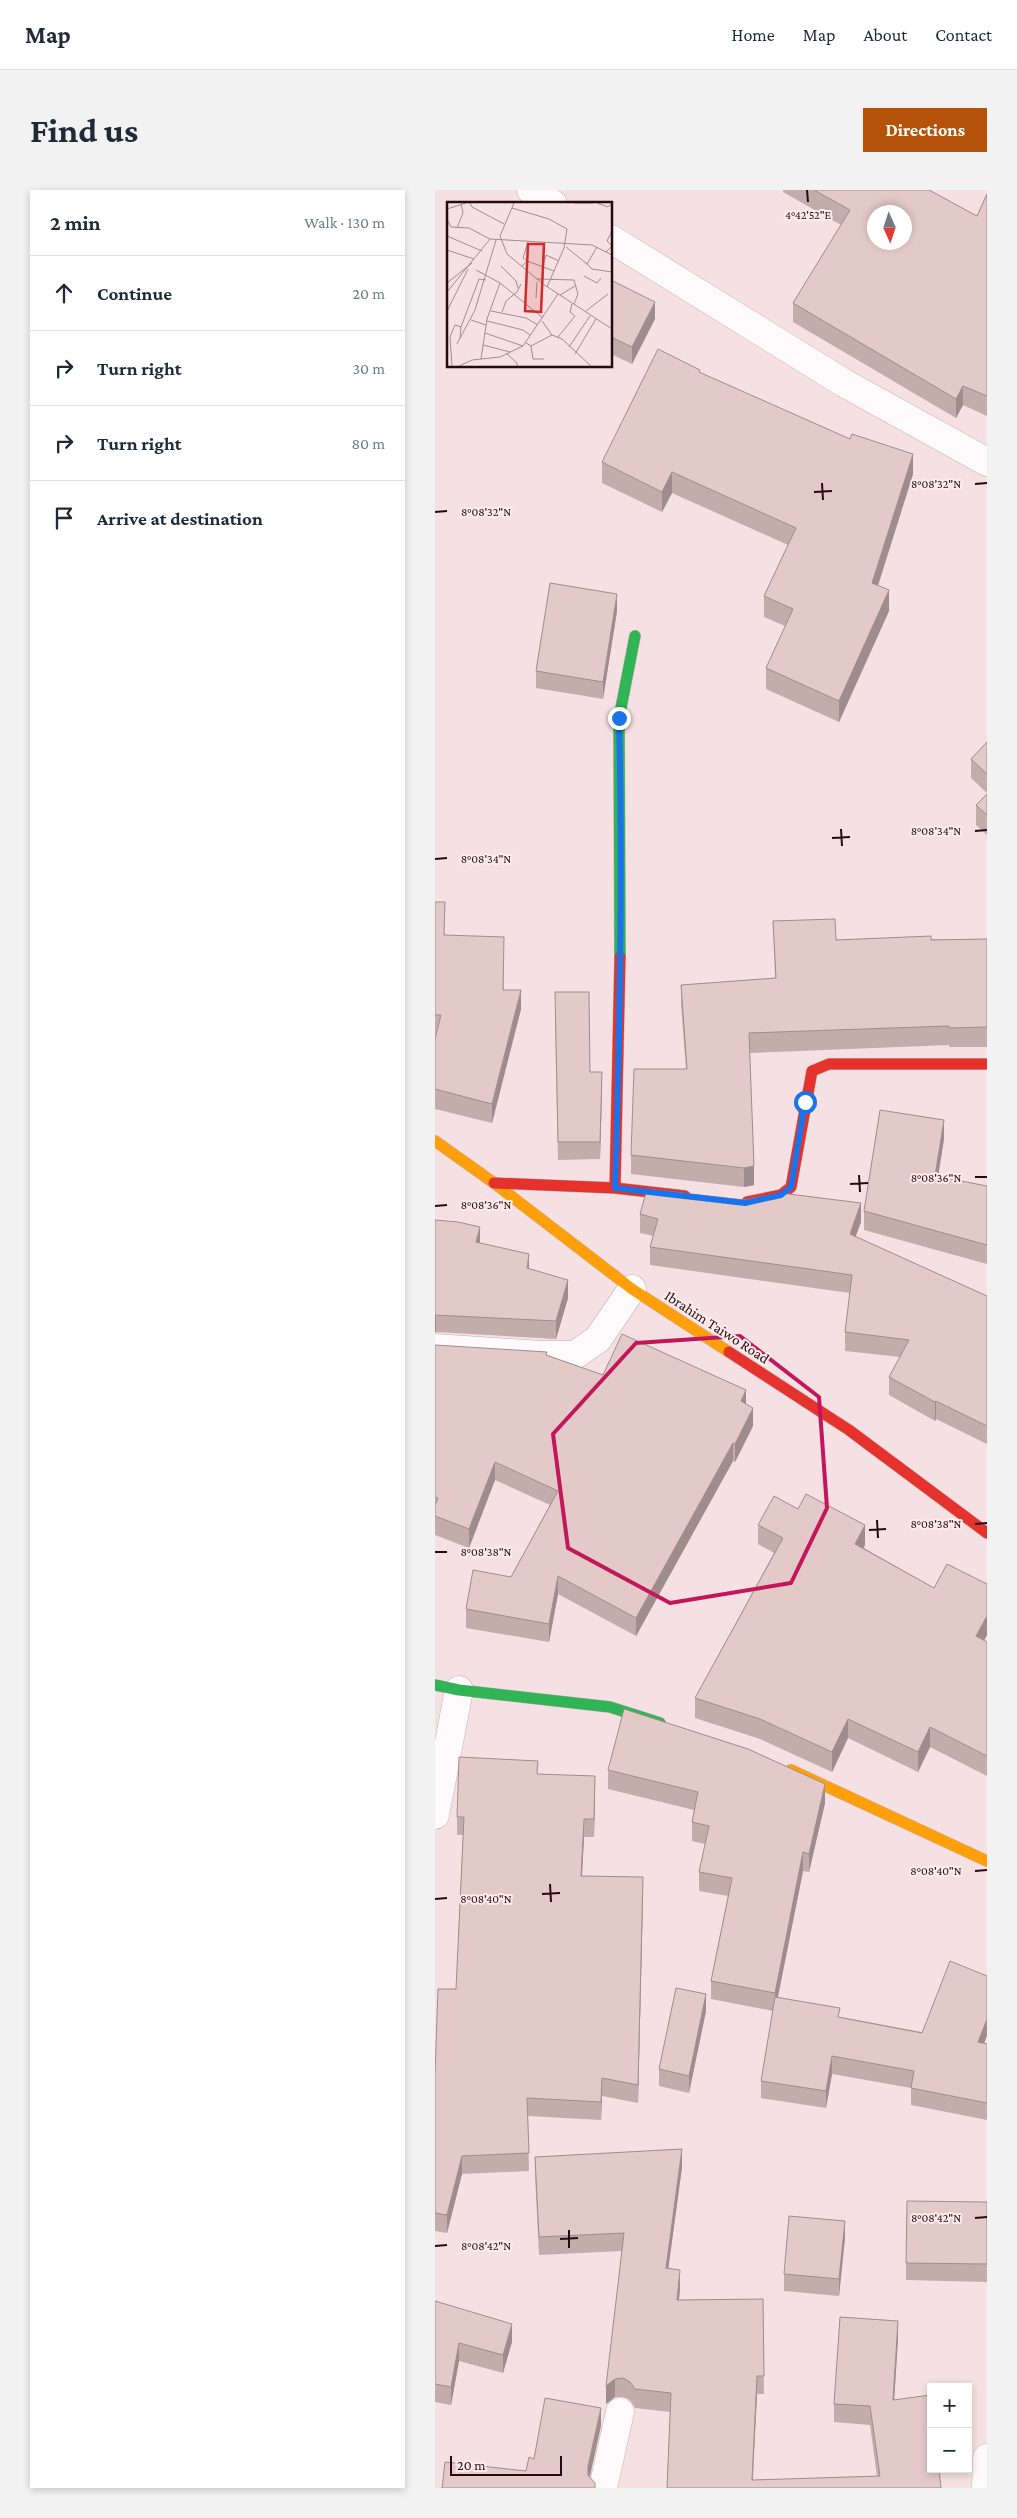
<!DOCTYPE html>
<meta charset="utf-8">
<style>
body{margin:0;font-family:"Crimson Pro",serif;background:#f2f2f3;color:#1f2937}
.controls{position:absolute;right:15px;bottom:15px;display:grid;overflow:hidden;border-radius:0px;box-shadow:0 2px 8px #0003}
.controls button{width:45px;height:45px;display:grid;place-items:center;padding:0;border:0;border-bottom:1px solid #e0e1e3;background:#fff;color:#1f2937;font:25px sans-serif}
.compass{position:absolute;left:432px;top:15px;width:45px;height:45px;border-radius:50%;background:#fff;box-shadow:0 2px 8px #0003;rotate:177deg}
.scale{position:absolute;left:15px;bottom:12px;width:112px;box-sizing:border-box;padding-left:5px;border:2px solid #270a10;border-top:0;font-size:14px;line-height:18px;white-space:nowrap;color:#270a10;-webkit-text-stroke:4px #feeced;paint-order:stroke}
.stop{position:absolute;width:15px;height:15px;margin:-11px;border:4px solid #1a73e8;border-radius:50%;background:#fff}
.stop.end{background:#1a73e8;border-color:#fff;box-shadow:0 1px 5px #0008}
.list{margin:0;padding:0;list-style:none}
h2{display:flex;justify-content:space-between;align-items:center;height:65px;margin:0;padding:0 20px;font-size:21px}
h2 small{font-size:16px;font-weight:400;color:#747a83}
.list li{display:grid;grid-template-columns:32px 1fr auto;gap:15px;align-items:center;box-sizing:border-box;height:75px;padding:0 20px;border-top:1px solid #e0e1e3}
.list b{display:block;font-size:19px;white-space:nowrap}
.list em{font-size:16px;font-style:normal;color:#747a83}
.icon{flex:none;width:28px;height:28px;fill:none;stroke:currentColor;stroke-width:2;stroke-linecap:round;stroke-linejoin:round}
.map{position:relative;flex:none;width:552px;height:2298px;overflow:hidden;border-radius:0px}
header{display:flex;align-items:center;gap:30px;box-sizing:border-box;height:70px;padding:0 25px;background:#fff;border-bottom:1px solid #e0e1e3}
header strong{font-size:24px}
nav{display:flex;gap:28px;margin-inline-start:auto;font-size:18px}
.intro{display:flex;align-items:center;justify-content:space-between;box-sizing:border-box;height:120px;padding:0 30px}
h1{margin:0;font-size:35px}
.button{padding:12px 22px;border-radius:0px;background:#b45309;color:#fff;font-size:18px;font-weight:700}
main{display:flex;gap:30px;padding:0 30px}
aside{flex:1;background:#fff;border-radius:0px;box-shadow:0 2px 8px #0003}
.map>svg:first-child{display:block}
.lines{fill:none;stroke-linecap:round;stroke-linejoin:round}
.street-casing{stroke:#c7b0b3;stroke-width:29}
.fast-casing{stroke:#c7b0b3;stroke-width:12}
.slow-casing{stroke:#c7b0b3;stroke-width:12}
.jam-casing{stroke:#c7b0b3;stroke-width:12}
.street{stroke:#fefafb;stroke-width:28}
.fast{stroke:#30b455;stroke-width:11}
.slow{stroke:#ff9f0a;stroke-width:11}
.jam{stroke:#e5322d;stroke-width:11}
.wall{fill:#c3adab}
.shaded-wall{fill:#9f8d8b}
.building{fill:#e3c9c7;stroke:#9f8d8b;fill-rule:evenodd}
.route{stroke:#1a73e8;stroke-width:6}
.marked{fill:none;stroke:#c2185b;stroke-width:4;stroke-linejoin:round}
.ticks{fill:none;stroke:#270a10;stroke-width:2}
.labels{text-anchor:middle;stroke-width:4;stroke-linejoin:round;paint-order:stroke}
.street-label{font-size:15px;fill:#270a10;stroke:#feeced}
.inset-road{fill:none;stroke:#a38b8f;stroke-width:1}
.view{fill:#d62828;fill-opacity:0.15;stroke:#d62828;stroke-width:2.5}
.inset-edge{fill:none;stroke:#270a10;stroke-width:2.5}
.ticks-label{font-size:12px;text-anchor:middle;fill:#270a10;stroke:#feeced;stroke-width:4;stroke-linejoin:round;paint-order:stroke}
</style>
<header>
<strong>Map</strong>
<nav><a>Home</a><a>Map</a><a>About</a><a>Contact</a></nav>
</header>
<div class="intro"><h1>Find us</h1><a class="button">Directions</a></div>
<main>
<aside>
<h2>2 min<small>Walk · 130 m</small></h2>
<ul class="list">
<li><svg class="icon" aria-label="ahead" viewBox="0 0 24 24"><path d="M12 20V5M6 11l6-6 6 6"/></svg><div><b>Continue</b></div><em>20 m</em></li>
<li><svg class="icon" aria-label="right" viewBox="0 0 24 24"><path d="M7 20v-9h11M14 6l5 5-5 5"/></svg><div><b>Turn right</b></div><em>30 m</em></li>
<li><svg class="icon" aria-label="right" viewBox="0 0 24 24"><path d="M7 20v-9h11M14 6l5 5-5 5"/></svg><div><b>Turn right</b></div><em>80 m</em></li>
<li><svg class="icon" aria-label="arrive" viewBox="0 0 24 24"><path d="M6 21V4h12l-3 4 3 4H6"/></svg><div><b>Arrive at destination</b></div></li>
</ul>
</aside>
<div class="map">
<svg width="552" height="2298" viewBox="0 0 552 2298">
<rect width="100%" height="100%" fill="#f5e1e3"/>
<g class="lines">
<defs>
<path id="street" d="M 96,0 L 118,14
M 176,49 L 409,193 L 552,272
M 0,1158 L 106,1165 L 140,1165 L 163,1149 L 197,1099
M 0,1625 L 24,1500
M 168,2298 L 185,2222
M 551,2298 L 552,2268"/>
<path id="fast" d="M 185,767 L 184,528 L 200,446
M 0,1495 L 24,1500 L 175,1517 L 225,1533"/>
<path id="slow" d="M 0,951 L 59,993 L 197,1099 L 294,1162
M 356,1580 L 552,1671"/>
<path id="jam" d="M 59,993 L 180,998 L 250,1006
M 180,998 L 185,767
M 312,1012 L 346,1005 L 356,997 L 377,881 L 394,874 L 552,874
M 294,1162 L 414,1240 L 552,1343"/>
</defs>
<use href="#street" class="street-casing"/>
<use href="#fast" class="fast-casing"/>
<use href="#slow" class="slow-casing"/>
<use href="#jam" class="jam-casing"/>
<use href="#street" class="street"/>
<use href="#fast" class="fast"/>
<use href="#slow" class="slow"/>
<use href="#jam" class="jam"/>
</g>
<path class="wall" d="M 348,0 L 494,0 L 542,26 L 552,4 L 552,226 L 528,215 L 521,228 L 358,132 L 358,113 L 406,35 L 348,2 Z
M 176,90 L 220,129 L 197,174 L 176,164 Z
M 265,183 L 478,284 L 443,396 L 454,421 L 404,532 L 331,499 L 331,478 L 350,436 L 329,427 L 329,406 L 353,355 L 237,303 L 227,322 L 167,293 L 167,272 Z
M 182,421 L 168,509 L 101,498 L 101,481 Z
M 552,552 L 552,603 L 536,588 L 536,569 Z
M 552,604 L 552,645 L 541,635 L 541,615 Z
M 0,712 L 10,745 L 69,766 L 68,800 L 86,819 L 57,933 L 0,919 L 0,849 L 1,845 L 0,845 Z
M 338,731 L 401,750 L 552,749 L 552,857 L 514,857 L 514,855 L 315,863 L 319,995 L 309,997 L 196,984 L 196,965 L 251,879 L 246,815 L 246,795 L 340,788 Z
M 120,819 L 155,882 L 167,899 L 165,969 L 123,970 Z
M 509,949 L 503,987 L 552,996 L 552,1074 L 429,1040 L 429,1021 Z
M 205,1024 L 426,1032 L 420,1047 L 552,1106 L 552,1254 L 501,1229 L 500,1231 L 454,1205 L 454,1187 L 465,1167 L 410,1161 L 410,1142 L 415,1103 L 215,1075 L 215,1057 L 218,1046 L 205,1043 Z
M 0,1030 L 94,1079 L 133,1108 L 121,1149 L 1,1142 Z
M 0,1155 L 112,1165 L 168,1185 L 311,1214 L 318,1236 L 300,1272 L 298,1271 L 201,1446 L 123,1404 L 114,1452 L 31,1438 L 31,1419 L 76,1387 L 115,1315 L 60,1290 L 34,1358 L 0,1345 Z
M 323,1335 L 430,1355 L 429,1358 L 499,1398 L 552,1394 L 552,1445 L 549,1450 L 552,1452 L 552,1586 L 495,1557 L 483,1582 L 413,1548 L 397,1582 L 325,1549 L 260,1528 L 260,1508 L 339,1363 L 323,1354 Z
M 173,1580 L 390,1613 L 374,1682 L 368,1681 L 342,1808 L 405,1827 L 552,1854 L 552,1930 L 476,1915 L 476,1898 L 397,1884 L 391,1918 L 326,1908 L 326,1891 L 338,1821 L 276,1809 L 276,1791 L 293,1706 L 264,1701 L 264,1682 L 270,1654 L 257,1651 L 257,1632 L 259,1620 L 173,1599 Z
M 103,1584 L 160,1604 L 159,1647 L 149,1647 L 147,1686 L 208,1705 L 203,1913 L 167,1906 L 166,1930 L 93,1926 L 94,1981 L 27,1984 L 12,2043 L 0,2041 L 0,1883 L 21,1799 L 28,1645 L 22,1645 L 22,1627 Z
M 271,1821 L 254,1903 L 224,1896 L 224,1879 Z
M 100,1967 L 247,1977 L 233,2078 L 245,2098 L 244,2110 L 328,2109 L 329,2204 L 322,2204 L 318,2290 L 442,2286 L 435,2235 L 399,2232 L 399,2214 L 463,2149 L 459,2210 L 506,2298 L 232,2298 L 235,2222 L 200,2218 L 195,2210 L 188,2207 L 180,2207 L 171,2214 L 187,2061 L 104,2065 L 100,1985 Z
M 552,2012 L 552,2092 L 471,2090 L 471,2073 Z
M 410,2048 L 404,2106 L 349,2101 L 349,2084 Z
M 0,2111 L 77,2152 L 68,2183 L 24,2171 L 16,2215 L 0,2212 Z"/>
<path class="shaded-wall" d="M 220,112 L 220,129 L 197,174 L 197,157 Z
M 528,196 L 528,215 L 521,228 L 521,209 Z
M 478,264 L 478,284 L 437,414 L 437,393 Z
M 237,282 L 237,303 L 227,322 L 227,302 Z
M 454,400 L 454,421 L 404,532 L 404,511 Z
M 182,404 L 182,421 L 168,509 L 168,492 Z
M 69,747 L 69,766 L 68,820 L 68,800 Z
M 86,800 L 86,819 L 57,933 L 57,914 Z
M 167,882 L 167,899 L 165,969 L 165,952 Z
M 509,930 L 509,949 L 500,1005 L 500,986 Z
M 319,976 L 319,995 L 309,997 L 309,978 Z
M 426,1013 L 426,1032 L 415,1062 L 415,1044 Z
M 45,1037 L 45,1055 L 41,1052 Z
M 94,1064 L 94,1082 L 92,1078 Z
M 133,1090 L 133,1108 L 121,1149 L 121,1131 Z
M 1,1124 L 1,1142 L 0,1143 L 0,1125 Z
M 311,1200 L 311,1219 L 306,1211 Z
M 501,1211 L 501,1229 L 500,1231 L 500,1212 Z
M 318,1218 L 318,1236 L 300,1272 L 300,1254 Z
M 298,1253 L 298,1271 L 201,1446 L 201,1428 Z
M 60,1272 L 60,1290 L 34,1358 L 34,1339 Z
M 430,1335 L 430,1355 L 420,1373 L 420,1354 Z
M 123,1386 L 123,1404 L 114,1452 L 114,1434 Z
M 552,1426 L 552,1445 L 541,1466 L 541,1446 Z
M 413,1529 L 413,1548 L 397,1582 L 397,1562 Z
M 495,1537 L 495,1557 L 483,1582 L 483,1562 Z
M 160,1586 L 160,1604 L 159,1647 L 159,1629 Z
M 390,1594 L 390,1613 L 374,1682 L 374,1664 Z
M 149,1629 L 149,1647 L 146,1704 L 146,1686 Z
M 368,1662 L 368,1681 L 340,1822 L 340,1803 Z
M 208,1687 L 208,1705 L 203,1913 L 203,1895 Z
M 271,1804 L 271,1821 L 254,1903 L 254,1886 Z
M 552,1829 L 552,1846 L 543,1869 L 543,1852 Z
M 397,1866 L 397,1884 L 391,1918 L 391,1901 Z
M 167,1888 L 167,1906 L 166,1930 L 166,1912 Z
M 247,1959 L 247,1977 L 231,2096 L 231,2078 Z
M 27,1966 L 27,1984 L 12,2043 L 12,2025 Z
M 410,2031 L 410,2048 L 404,2106 L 404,2089 Z
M 245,2080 L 245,2098 L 242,2129 L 242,2110 Z
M 463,2131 L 463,2149 L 458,2229 L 458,2210 Z
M 77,2134 L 77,2152 L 68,2183 L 68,2165 Z
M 24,2153 L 24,2171 L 16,2215 L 16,2197 Z
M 322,2186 L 322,2204 L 317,2298 Z
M 180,2189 L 180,2207 L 171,2214 L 171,2196 Z
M 166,2218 L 166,2236 L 153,2295 L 153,2276 Z"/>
<path class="building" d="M 379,0 L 494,0 L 542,26 L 552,4 L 552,206 L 528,196 L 521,209 L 358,113 L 415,20 ZM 440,22 L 470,22 L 470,52 L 440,52 Z
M 176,90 L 220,112 L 197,157 L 176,147 Z
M 223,159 L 265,180 L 264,182 L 415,249 L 417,244 L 478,264 L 437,393 L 454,400 L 404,511 L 331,478 L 358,419 L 329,406 L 361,338 L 237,282 L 227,302 L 167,272 Z
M 115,393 L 182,404 L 168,492 L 101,481 Z
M 552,552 L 552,584 L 536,569 Z
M 552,604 L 552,625 L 541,615 Z
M 0,712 L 10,712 L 9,745 L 69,747 L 68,800 L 86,800 L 57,914 L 0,899 L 0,849 L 6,825 L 0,825 Z
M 400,729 L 401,750 L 496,746 L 496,750 L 552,749 L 552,837 L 514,838 L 514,836 L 314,843 L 319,976 L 309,978 L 196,965 L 199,879 L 252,879 L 246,795 L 341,788 L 338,731 Z
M 120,802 L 154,802 L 155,882 L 167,882 L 165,952 L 123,952 Z
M 445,920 L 509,930 L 500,986 L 552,996 L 552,1055 L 429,1021 Z
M 212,999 L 309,1010 L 346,1003 L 426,1013 L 415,1044 L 552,1106 L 552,1236 L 501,1211 L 500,1212 L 454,1187 L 474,1150 L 410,1142 L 417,1085 L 215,1057 L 223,1029 L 205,1024 Z
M 0,1030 L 23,1032 L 45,1037 L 41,1052 L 94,1064 L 92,1078 L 133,1090 L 121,1131 L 0,1125 Z
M 187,1144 L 311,1200 L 306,1211 L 318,1218 L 300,1254 L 298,1253 L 201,1428 L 123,1386 L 114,1434 L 31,1419 L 38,1380 L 76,1387 L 123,1301 L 60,1272 L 34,1339 L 0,1326 L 0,1315 L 3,1308 L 0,1307 L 0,1155 L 112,1162 L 111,1165 L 168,1185 Z
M 371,1304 L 430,1335 L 420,1354 L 499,1398 L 512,1374 L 552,1394 L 552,1426 L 541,1446 L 552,1452 L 552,1566 L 495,1537 L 483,1562 L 413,1529 L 397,1562 L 325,1529 L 260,1508 L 348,1348 L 323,1335 L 339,1306 L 363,1319 Z
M 189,1519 L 313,1559 L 390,1594 L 374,1664 L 368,1662 L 340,1803 L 276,1791 L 297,1688 L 264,1682 L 274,1636 L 257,1632 L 263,1602 L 173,1580 Z
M 24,1567 L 103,1571 L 102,1584 L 160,1586 L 159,1629 L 149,1629 L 146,1686 L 208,1687 L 203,1895 L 167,1888 L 166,1912 L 92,1908 L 94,1963 L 27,1966 L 12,2025 L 0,2023 L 0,1883 L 3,1799 L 21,1799 L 29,1627 L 22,1627 Z
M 515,1771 L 552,1786 L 552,1829 L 543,1852 L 552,1854 L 552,1913 L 476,1898 L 479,1881 L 397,1866 L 391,1901 L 326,1891 L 340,1807 L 405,1818 L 403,1827 L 487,1843 Z
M 241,1798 L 271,1804 L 254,1886 L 224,1879 Z
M 247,1959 L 231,2078 L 245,2080 L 242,2110 L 328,2109 L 329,2186 L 322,2186 L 317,2290 L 445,2286 L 435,2216 L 399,2214 L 405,2127 L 463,2131 L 458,2210 L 496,2205 L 496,2279 L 504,2279 L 506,2298 L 232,2298 L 236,2203 L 200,2199 L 195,2192 L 188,2188 L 180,2189 L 171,2196 L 189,2043 L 104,2047 L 100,1967 Z
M 472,2011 L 552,2012 L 552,2074 L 471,2073 Z
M 354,2026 L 410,2031 L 404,2089 L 349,2084 Z
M 0,2111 L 77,2134 L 68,2165 L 24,2153 L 16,2197 L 0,2194 Z
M 110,2208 L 166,2218 L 153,2276 L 153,2285 L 160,2293 L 160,2298 L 7,2298 L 10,2272 L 91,2281 L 94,2267 L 99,2269 Z"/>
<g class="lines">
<path class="route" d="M 184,528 C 188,685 185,842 180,998 L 310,1013 L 346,1005 L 356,997 L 370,912"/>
</g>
<path class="marked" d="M 305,1146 L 384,1207 L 392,1318 L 356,1393 L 235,1413 L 133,1358 L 118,1244 L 201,1153 Z"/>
<path class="ticks" d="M 372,0 L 373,12M 387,293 L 388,310M 540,294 L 552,293M 379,302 L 397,301M 0,322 L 12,321M 406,639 L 407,656M 540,641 L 552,640M 397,648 L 415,647M 0,669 L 12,668M 424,985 L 425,1002M 540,987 L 552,987M 415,994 L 433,993M 0,1016 L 12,1015M 442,1330 L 443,1348M 540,1334 L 552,1333M 434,1340 L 451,1339M 0,1362 L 12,1362M 540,1681 L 552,1680M 115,1694 L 116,1712M 107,1704 L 125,1703M 0,1709 L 12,1708M 540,2028 L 552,2027M 134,2040 L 134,2058M 125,2049 L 143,2048M 0,2056 L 12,2055"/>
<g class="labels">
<g class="street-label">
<text transform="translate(282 1137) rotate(33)" y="5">Ibrahim Taiwo Road</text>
</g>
</g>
<g transform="translate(12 12)">
<rect width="165" height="165" fill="#f5e1e3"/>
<path class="inset-road" d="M 23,1 L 25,5 L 57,22M 67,1 L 53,34 L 60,52 L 96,82 L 165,127M 127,1 L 146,1M 150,1 L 161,5 L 165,1M 65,6 L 102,17 L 120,27 L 117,46 L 100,85M 0,7 L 19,1M 0,17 L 4,25 L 22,26 L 43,37 L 145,43 L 165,53M 10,26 L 16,11 L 14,2M 0,34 L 35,49M 119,45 L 140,62M 150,45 L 140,62 L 145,67 L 165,70M 0,48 L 27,57M 159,50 L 165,44 L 160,39 L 165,29M 80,59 L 76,56 L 81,40M 54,64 L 69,79 L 71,86M 75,64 L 80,59 L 107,69M 95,66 L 99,53 L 112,59M 29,68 L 53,81 L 96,116M 137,74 L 150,81 L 154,76M 90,77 L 127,78 L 131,92 L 127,102M 0,81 L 25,61M 0,90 L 43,37M 113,93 L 128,84M 89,96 L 90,80M 0,109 L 21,67M 44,109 L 79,116 L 91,123M 139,109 L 161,92M 55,110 L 59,99 L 70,90 L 74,82M 24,118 L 39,123M 40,119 L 76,128 L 83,133M 95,119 L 105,133 L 115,137 L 144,164M 38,131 L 76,144M 111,135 L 128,114 L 123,110 L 125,102M 13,136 L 14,125 L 32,77 L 39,78M 79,141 L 84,144 L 105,133M 10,142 L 28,108 L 49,38M 36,143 L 63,150M 84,144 L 86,157 L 97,157M 122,145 L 143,114M 60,152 L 70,161 L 70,164M 128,152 L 149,117M 34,157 L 40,117 L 53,81M 5,164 L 3,135 L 8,123 L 14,125M 12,164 L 25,158 L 53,155 L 76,144 L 111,92"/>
<path class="view" d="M 81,42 L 97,42 L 94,110 L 78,109 Z"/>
<rect width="165" height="165" class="inset-edge"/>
</g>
<g class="ticks-label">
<text x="373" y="29">4°42'52"E</text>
<text x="501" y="298">8°08'32"N</text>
<text x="51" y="326">8°08'32"N</text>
<text x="501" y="645">8°08'34"N</text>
<text x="51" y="673">8°08'34"N</text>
<text x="501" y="992">8°08'36"N</text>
<text x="51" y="1019">8°08'36"N</text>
<text x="501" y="1338">8°08'38"N</text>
<text x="51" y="1366">8°08'38"N</text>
<text x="501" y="1685">8°08'40"N</text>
<text x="51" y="1713">8°08'40"N</text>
<text x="501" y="2032">8°08'42"N</text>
<text x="51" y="2060">8°08'42"N</text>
</g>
</svg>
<div class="controls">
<button>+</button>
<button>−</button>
</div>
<svg class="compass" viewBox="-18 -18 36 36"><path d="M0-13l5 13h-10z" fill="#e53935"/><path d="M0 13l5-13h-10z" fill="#747a83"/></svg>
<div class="scale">20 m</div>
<div class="stop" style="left:370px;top:912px"></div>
<div class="stop end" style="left:184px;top:528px"></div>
</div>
</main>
